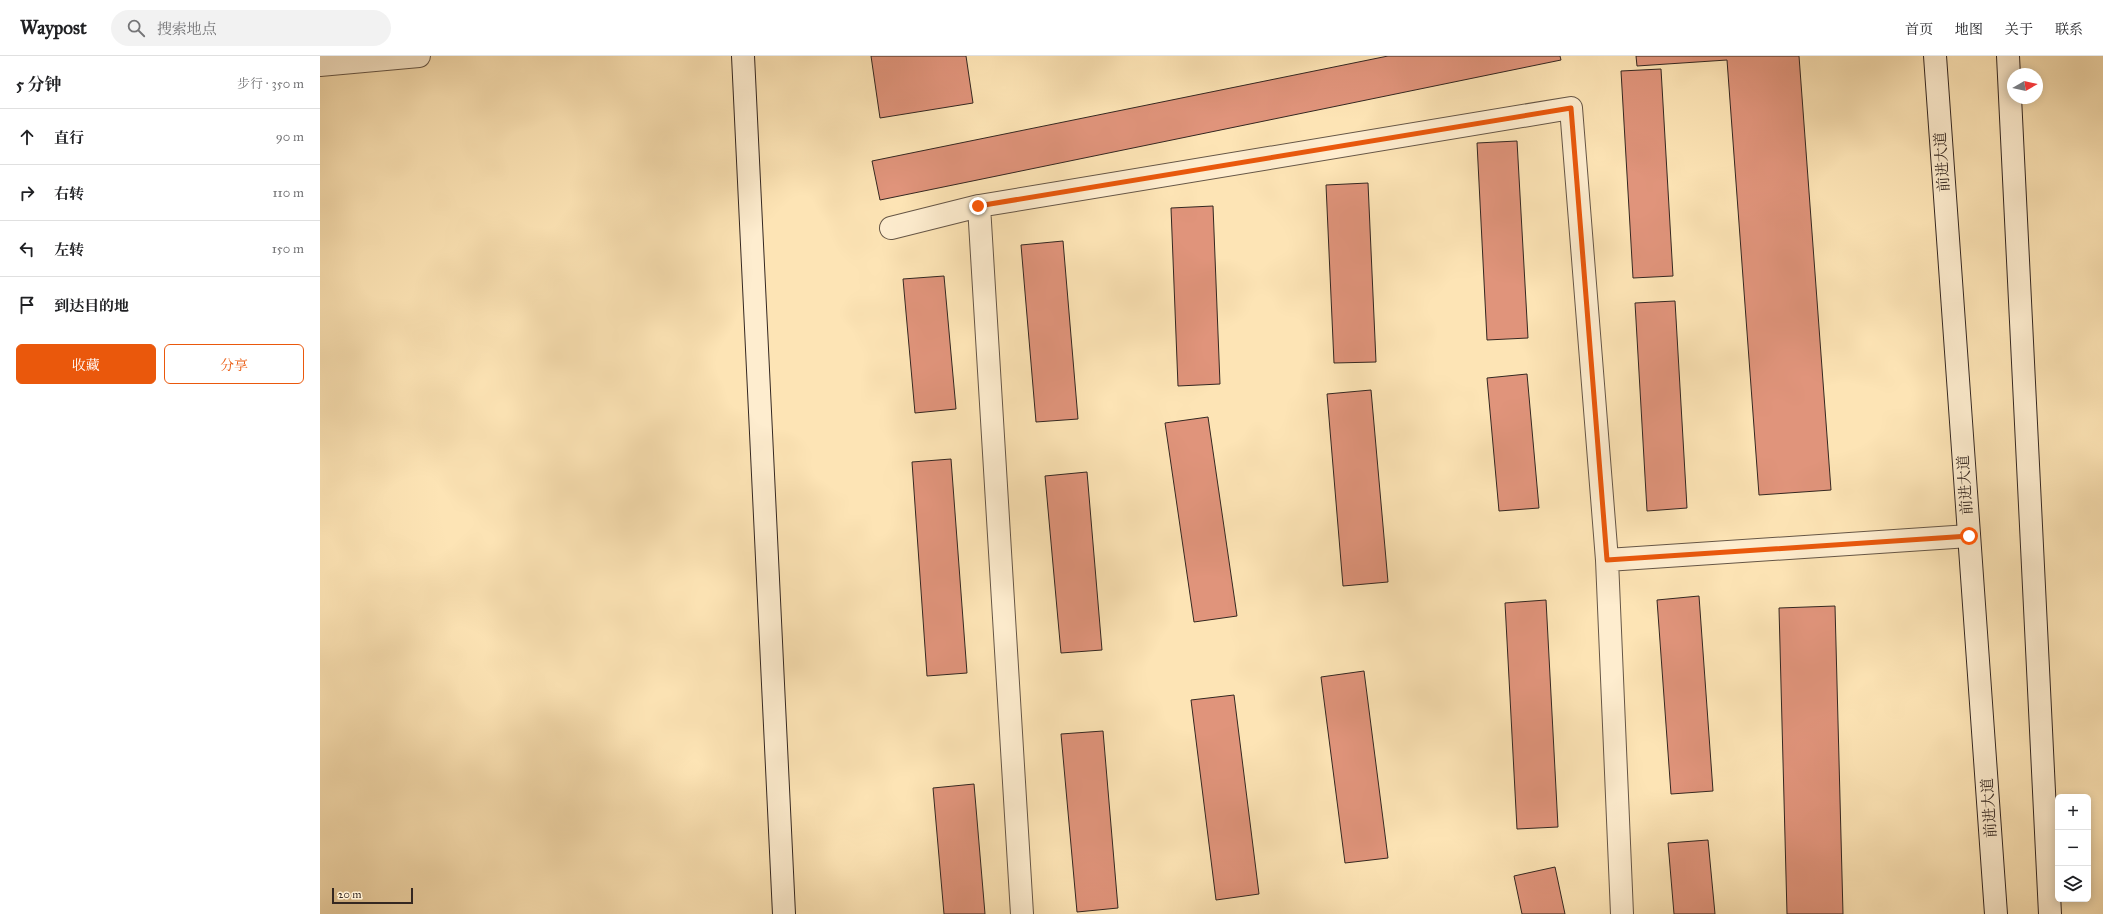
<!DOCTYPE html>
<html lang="zh">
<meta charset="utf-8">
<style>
body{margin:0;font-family:"IM FELL Great Primer","Noto Serif SC",serif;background:#f2f2f2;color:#202124}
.controls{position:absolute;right:12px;bottom:12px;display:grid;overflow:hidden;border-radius:6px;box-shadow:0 2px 10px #0003}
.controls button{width:36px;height:36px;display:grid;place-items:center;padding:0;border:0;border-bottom:1px solid #e0e0e0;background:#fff;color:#202124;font:20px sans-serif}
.compass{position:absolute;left:1687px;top:12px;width:36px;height:36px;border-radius:50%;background:#fff;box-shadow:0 2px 10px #0003;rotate:81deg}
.scale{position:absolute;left:12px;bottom:10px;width:81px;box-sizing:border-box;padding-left:4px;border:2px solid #342721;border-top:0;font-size:11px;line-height:14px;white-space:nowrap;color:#342721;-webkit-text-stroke:3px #feedcf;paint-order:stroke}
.stop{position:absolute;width:12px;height:12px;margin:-9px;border:3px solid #ea580c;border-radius:50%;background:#fff}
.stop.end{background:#ea580c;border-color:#fff;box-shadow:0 1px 4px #0008}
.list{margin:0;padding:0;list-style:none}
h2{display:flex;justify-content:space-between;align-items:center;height:52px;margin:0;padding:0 16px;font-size:17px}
h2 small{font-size:13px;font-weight:400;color:#757577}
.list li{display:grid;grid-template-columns:26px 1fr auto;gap:12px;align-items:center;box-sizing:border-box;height:56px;padding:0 16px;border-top:1px solid #e0e0e0}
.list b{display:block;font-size:15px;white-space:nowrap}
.list em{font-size:13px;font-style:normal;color:#757577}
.actions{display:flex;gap:8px;padding:12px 16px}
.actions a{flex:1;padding:9px 0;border:1px solid #ea580c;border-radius:6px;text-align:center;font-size:14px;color:#ea580c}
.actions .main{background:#ea580c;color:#fff}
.icon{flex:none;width:22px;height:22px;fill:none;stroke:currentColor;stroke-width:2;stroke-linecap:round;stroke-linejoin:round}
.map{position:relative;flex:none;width:1783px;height:858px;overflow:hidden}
header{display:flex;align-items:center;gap:24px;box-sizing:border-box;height:56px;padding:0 20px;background:#fff;border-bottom:1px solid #e0e0e0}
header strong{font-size:19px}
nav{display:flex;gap:22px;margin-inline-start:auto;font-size:14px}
.search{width:280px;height:36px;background:#f2f2f2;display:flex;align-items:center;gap:10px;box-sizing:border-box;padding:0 14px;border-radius:22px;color:#757577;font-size:15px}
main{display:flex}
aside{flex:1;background:#fff}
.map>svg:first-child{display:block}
.building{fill:#e0947b;stroke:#342721}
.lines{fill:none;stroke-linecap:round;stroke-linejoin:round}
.street-casing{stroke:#665646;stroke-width:24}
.secondary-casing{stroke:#342721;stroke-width:24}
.street{stroke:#feedcf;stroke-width:22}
.secondary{stroke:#feedcf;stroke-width:22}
.route{stroke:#ea580c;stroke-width:5}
.labels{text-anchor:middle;stroke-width:4;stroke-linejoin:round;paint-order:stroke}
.street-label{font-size:15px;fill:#342721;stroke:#feedcf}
</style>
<header>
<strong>Waypost</strong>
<div class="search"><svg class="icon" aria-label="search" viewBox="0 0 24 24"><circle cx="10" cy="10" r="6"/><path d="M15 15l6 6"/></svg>搜索地点</div>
<nav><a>首页</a><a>地图</a><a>关于</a><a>联系</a></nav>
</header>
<main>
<aside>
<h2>5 分钟<small>步行 · 350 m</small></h2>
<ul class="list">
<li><svg class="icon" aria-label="ahead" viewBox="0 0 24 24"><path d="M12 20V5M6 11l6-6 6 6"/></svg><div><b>直行</b></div><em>90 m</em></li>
<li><svg class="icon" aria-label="right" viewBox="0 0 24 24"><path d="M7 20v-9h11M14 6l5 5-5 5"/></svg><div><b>右转</b></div><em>110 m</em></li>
<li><svg class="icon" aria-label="left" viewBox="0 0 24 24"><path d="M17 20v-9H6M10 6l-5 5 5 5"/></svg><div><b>左转</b></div><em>150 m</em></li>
<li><svg class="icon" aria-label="arrive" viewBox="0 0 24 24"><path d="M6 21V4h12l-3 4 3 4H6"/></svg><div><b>到达目的地</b></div></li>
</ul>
<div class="actions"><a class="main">收藏</a><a>分享</a></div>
</aside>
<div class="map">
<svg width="1783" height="858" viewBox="0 0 1783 858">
<rect width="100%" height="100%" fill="#fde4b5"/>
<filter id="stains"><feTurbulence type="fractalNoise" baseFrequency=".005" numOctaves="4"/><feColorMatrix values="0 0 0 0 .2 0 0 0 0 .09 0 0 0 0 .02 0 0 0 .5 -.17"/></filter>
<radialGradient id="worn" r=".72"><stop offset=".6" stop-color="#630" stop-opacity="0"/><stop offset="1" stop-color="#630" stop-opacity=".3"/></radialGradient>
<path class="building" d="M 551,0 L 646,0 L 653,47 L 560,62 Z
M 1068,0 L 1240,0 L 1241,4 L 560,144 L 552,105 Z
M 1316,0 L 1479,0 L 1511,434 L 1439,439 L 1407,4 L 1317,10 Z
M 1341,13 L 1353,220 L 1313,222 L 1301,15 Z
M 1197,85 L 1208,282 L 1167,284 L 1157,87 Z
M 1048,127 L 1056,306 L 1014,307 L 1006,129 Z
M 893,150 L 900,328 L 858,330 L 851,152 Z
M 743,185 L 758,363 L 716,366 L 701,189 Z
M 624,220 L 636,353 L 595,357 L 583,223 Z
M 1355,245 L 1367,452 L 1327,455 L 1315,247 Z
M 1207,318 L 1219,452 L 1179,455 L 1167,322 Z
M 1051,334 L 1068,526 L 1023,530 L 1007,338 Z
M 888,361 L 917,560 L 874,566 L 845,367 Z
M 631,403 L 647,617 L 607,620 L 592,406 Z
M 767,416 L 782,594 L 741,597 L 725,420 Z
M 1379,540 L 1393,735 L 1351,738 L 1337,544 Z
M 1226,544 L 1238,771 L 1197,773 L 1185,547 Z
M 1515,550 L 1523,858 L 1467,858 L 1459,552 Z
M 1044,615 L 1068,802 L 1025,807 L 1001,621 Z
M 914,639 L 939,838 L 896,844 L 871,644 Z
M 783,675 L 798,852 L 757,856 L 741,678 Z
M 654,728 L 665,858 L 624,858 L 613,732 Z
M 1388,784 L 1395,858 L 1354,858 L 1348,787 Z
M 1235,811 L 1245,858 L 1202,858 L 1194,820 Z"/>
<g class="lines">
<defs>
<path id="street" d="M 0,9 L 99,0
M 659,150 L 702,858
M 571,172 L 659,150 L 1251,52 L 1287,504 L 1302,858
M 1287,504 L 1649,480"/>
<path id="secondary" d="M 423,0 L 464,858
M 1615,0 L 1676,858
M 1688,0 L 1730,858"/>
</defs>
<use href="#street" class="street-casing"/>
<use href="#secondary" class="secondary-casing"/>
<use href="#street" class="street"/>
<use href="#secondary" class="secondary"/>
</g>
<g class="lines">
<path class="route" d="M 658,150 L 1251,52 L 1287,504 L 1649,480"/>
</g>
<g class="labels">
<g class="street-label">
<text transform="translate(1622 106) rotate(-94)" y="5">前进大道</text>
<text transform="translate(1645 429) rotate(-94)" y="5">前进大道</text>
<text transform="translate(1669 752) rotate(-94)" y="5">前进大道</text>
</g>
</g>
<rect width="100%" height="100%" filter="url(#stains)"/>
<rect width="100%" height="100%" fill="url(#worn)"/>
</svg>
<div class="controls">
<button>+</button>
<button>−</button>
<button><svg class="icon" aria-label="layers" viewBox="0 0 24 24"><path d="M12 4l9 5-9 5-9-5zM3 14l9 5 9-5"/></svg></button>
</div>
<svg class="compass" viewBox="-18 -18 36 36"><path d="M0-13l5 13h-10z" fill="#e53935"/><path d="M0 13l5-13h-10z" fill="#757577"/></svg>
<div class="scale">20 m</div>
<div class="stop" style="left:1649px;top:480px"></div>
<div class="stop end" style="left:658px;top:150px"></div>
</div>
</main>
